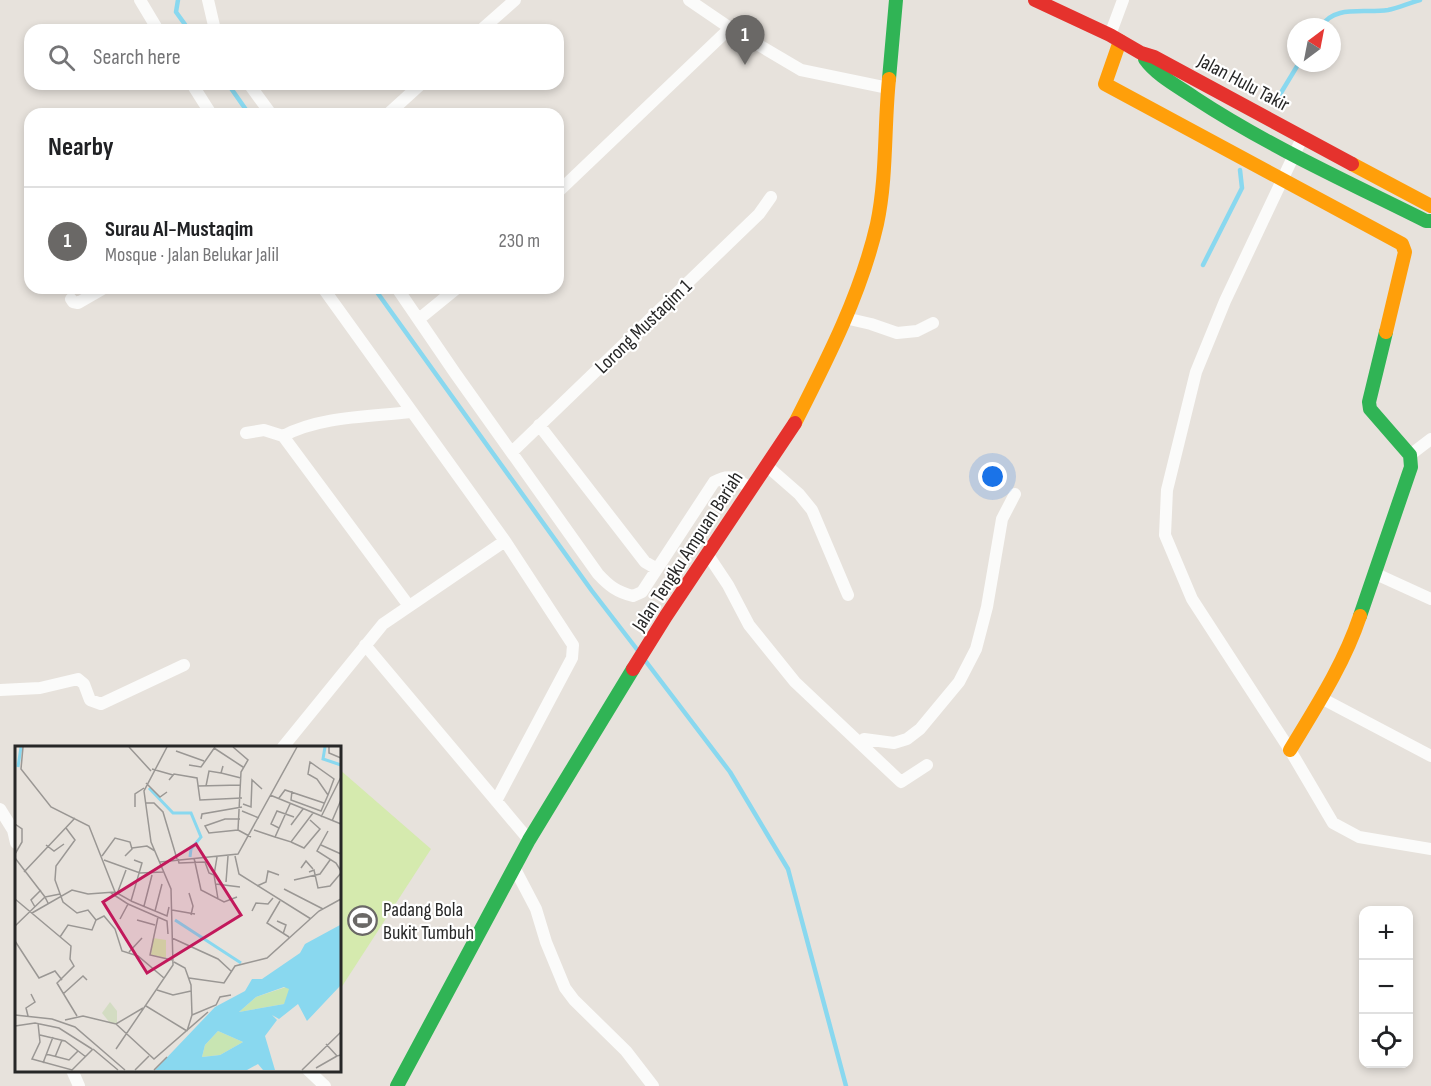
<!DOCTYPE html>
<meta charset="utf-8">
<style>
body{margin:0;font-family:"Sofia Sans Condensed",sans-serif;background:#f6f6f6;color:#202124}
.controls{position:absolute;right:18px;bottom:18px;display:grid;overflow:hidden;border-radius:12px;box-shadow:0 3px 9px #0003}
.controls button{width:54px;height:54px;display:grid;place-items:center;padding:0;border:0;border-bottom:2px solid #e0e0e0;background:#fff;color:#202124;font:30px sans-serif}
.compass{position:absolute;left:1287px;top:18px;width:54px;height:54px;border-radius:50%;background:#fff;box-shadow:0 3px 9px #0003;rotate:32deg}
.you{position:absolute;left:993px;top:477px;width:21px;height:21px;margin:-15px;border:4px solid #fff;border-radius:50%;background:#1a73e8;box-shadow:0 0 0 9px #1a73e833}
.badge{display:grid;place-items:center;width:39px;height:39px;border-radius:50%;background:#6a6866;color:#fff;font-size:20px;font-weight:700}
.pin{position:absolute;translate:-50% -50px;filter:drop-shadow(0 2px 3px #0008)}
.pin::after{content:'';position:absolute;top:32px;width:21px;height:18px;background:inherit;clip-path:polygon(0 0,100% 0,50% 100%)}
.list{margin:0;padding:0;list-style:none}
h2{display:flex;justify-content:space-between;align-items:center;height:78px;margin:0;padding:0 24px;font-size:26px}
h2 small{font-size:20px;font-weight:400;color:#757577}
.list li{display:grid;grid-template-columns:39px 1fr auto;gap:18px;align-items:center;box-sizing:border-box;height:108px;padding:0 24px;border-top:2px solid #e0e0e0}
.list b{display:block;font-size:22px;white-space:nowrap}
.list p{margin:0;font-size:20px;white-space:nowrap;color:#757577}
.list em{font-size:20px;font-style:normal;color:#757577}
.icon{flex:none;width:33px;height:33px;fill:none;stroke:currentColor;stroke-width:2;stroke-linecap:round;stroke-linejoin:round}
.map{position:relative;flex:none;width:1431px;height:1086px;overflow:hidden}
.search{position:absolute;background:#fff;box-shadow:0 3px 9px #0003;left:24px;top:24px;width:540px;height:66px;display:flex;align-items:center;gap:15px;box-sizing:border-box;padding:0 21px;border-radius:18px;color:#757577;font-size:22px}
.panel{position:absolute;background:#fff;box-shadow:0 3px 9px #0003;left:24px;top:108px;width:540px;height:186px;border-radius:18px}
.map>svg:first-child{display:block}
.pitch{fill:#d5eaae}
.lines{fill:none;stroke-linecap:round;stroke-linejoin:round}
.stream{stroke:#89d8ef;stroke-width:4.5}
.street{stroke:#fbfbfa;stroke-width:12}
.fast{stroke:#30b455;stroke-width:14}
.slow{stroke:#ff9f0a;stroke-width:14}
.jam{stroke:#e5322d;stroke-width:14}
.labels{text-anchor:middle;stroke-width:4.5;stroke-linejoin:round;paint-order:stroke}
.street-label{font-size:20px;fill:#272727;stroke:#fff}
.poi-label{font-size:20px;fill:#272727;stroke:#fff;text-anchor:start}
.inset-river{fill:none;stroke:#89d8ef;stroke-width:3}
.inset-road{fill:none;stroke:#9a9794;stroke-width:1.5}
.view{fill:#c2185b;fill-opacity:0.15;stroke:#c2185b;stroke-width:3}
.inset-edge{fill:none;stroke:#272727;stroke-width:3}
</style>
<div class="map">
<svg width="1431" height="1086" viewBox="0 0 1431 1086">
<rect width="100%" height="100%" fill="#e7e2dc"/>
<path class="pitch" d="M 339,769 L 431,849 L 339,991 Z"/>
<g class="lines">
<path class="stream" d="M 178,0 L 176,12 L 189,30
M 1321,27 C 1334,4 1365,14 1388,10 C 1398,8 1409,3 1420,0
M 228,84 L 249,114
M 1276,101 L 1299,63
M 1203,265 L 1242,188 L 1240,170
M 374,288 L 592,591 L 639,652
M 644,659 L 730,772 L 788,869 L 846,1086"/>
<path class="street" d="M 140,0 L 158,30
M 208,0 L 215,30
M 689,0 L 730,28 L 801,70 L 888,88
M 481,30 L 515,0
M 1110,35 L 1123,0
M 192,84 L 211,114
M 249,84 L 271,114
M 388,114 L 421,84
M 1303,136 L 1225,301 L 1196,372 L 1167,490 L 1165,535 L 1192,599 L 1290,750 L 1333,823 L 1359,837 L 1431,849
M 558,192 L 730,28
M 323,288 L 505,541 L 573,645 L 572,658 L 496,801
M 397,288 L 455,373 L 598,574 C 609,586 617,592 633,596 L 642,592 L 714,482 C 731,472 737,479 751,489
M 71,299 L 73,302 L 78,303 L 104,288
M 845,318 L 871,324 L 897,333 L 917,331 L 933,323
M 419,319 L 457,288
M 539,425 L 645,562 L 657,569
M 246,433 L 264,430 L 283,436 L 409,606
M 283,436 C 321,416 369,417 411,412
M 512,452 L 759,214 L 771,197
M 1410,455 L 1431,439
M 767,466 L 799,494 L 812,510 L 848,595
M 708,555 L 728,585 L 749,625 L 795,682 L 901,782 L 927,765
M 1376,574 L 1431,599
M 365,645 L 529,840
M 0,690 L 40,688 L 78,679 L 84,684 L 90,700 L 101,704 L 184,665
M 1321,698 L 1431,756
M 860,743 L 864,739 L 894,743 L 907,739 L 920,729 L 959,682 L 976,649 L 987,607 L 1002,519 L 1015,494
M 283,747 L 383,624 L 505,541
M 0,809 L 13,830 L 16,843
M 514,867 L 536,909 L 546,942 L 565,988 L 574,1000 L 626,1051 L 653,1086
M 72,1070 L 79,1086
M 308,1070 L 325,1086"/>
<path class="fast" d="M 1145,59 C 1156,75 1179,87 1195,98 C 1268,146 1348,182 1426,221 L 1431,221
M 889,79 L 896,0
M 1360,616 L 1411,467 L 1410,455 L 1370,409 L 1369,402 L 1386,332
M 397,1086 L 529,840 L 633,669"/>
<path class="slow" d="M 1120,41 L 1105,84 L 1402,244 L 1405,252 L 1386,332
M 1352,164 L 1431,206
M 795,423 C 827,360 861,294 877,224 C 887,177 884,127 889,79
M 1290,750 C 1316,707 1344,664 1360,616"/>
<path class="jam" d="M 1035,0 L 1110,35 L 1141,53 L 1154,57 L 1352,164
M 633,669 L 666,616 L 795,423"/>
</g>
<defs>
<symbol id="stadium-ring" viewBox="-11 -11 22 22"><circle r="9.5" fill="#fff" stroke="#6a6866" stroke-width="1.5"/><path d="M0-5a6.5 5 0 1 0 0 10a6.5 5 0 1 0 0-10ZM-3.5-1.8h7v3.6h-7Z" fill="#6a6866"/></symbol>
</defs>
<g fill-rule="evenodd">
<use href="#stadium-ring" x="346" y="904" width="33" height="33"/>
</g>
<g class="labels">
<g class="street-label">
<text transform="translate(1244 82) rotate(28)" y="7">Jalan Hulu Takir</text>
<text transform="translate(643 326) rotate(-44)" y="7">Lorong Mustaqim 1</text>
<text transform="translate(687 551) rotate(-57)" y="7">Jalan Tengku Ampuan Bariah</text>
</g>
<g class="poi-label">
<text x="383" y="916">Padang Bola<tspan x="383" dy="23">Bukit Tumbuh</tspan></text>
</g>
</g>
<g transform="translate(15 746)">
<rect width="326" height="326" fill="#e7e2dc"/>
<path d="M 271,241 L 282,246 L 269,258 L 224,266 L 241,251 ZM 203,285 L 228,296 L 205,309 L 187,311 L 190,299 Z" fill="#c8e5b2"/>
<path d="M 95,256 L 102,265 L 102,277 L 95,277 L 87,267 Z" fill="#d3dcc2"/>
<path d="M 138,192 L 151,194 L 151,212 L 136,209 Z" fill="#d5eaae"/>
<path d="M 325,179 L 325,240 L 292,275 L 283,258 L 264,273 L 257,269 L 262,274 L 250,290 L 260,324 L 248,324 L 243,318 L 232,324 L 140,324 L 200,261 L 230,245 L 237,233 L 247,233 L 285,207 L 290,198 ZM 269,241 L 274,243 L 269,258 L 224,266 L 241,251 ZM 203,285 L 228,296 L 205,309 L 187,311 L 190,299 Z" fill="#89d8ef" fill-rule="evenodd"/>
<path class="inset-river" d="M 310,1 L 308,13 L 326,19M 3,21 L 6,1M 134,42 L 158,67 L 176,67 L 186,91 L 176,103 L 175,111M 160,174 L 226,217"/>
<path class="inset-road" d="M 8,1 L 6,23 L 36,61 L 74,80 L 100,146 L 116,155 L 127,117 L 119,114M 114,1 L 136,25M 218,1 L 233,14 L 226,26 L 223,84 L 236,91M 314,1 L 314,7 L 326,12M 199,2 L 228,21M 161,5 L 189,15M 174,19 L 186,21 L 200,1M 208,20 L 206,27 L 226,32M 137,23 L 158,29M 154,34 L 159,28 L 182,32 L 185,54 L 227,52M 131,37 L 145,51 L 152,46M 183,40 L 226,39M 191,40 L 194,25 L 206,27M 277,45 L 276,54 L 306,65 L 313,49 L 319,33 L 295,16 L 293,28 L 302,33 L 313,49M 255,49 L 326,78M 264,52 L 270,44 L 309,57M 130,57 L 139,57 L 148,66 L 162,113M 228,58 L 236,61 L 237,34 L 247,43M 120,61 L 120,48 L 129,42M 227,65 L 244,72M 306,71 L 326,31M 186,73 L 187,68 L 227,61M 317,75 L 326,54M 0,78 L 7,83 L 7,96 L 0,108M 276,79 L 288,63M 51,82 L 60,94 L 41,120 L 40,134 L 48,156 L 62,167 L 73,164 L 81,174M 264,82 L 256,78 L 262,65 L 279,71M 223,84 L 194,87 L 190,80 L 210,73 L 225,73M 239,84 L 260,91 L 275,58M 313,85 L 302,105 L 321,117 L 326,125M 260,91 L 276,96 L 298,67M 276,96 L 289,102 L 305,83 L 295,74M 31,99 L 39,105 L 49,98M 306,99 L 326,108M 117,102 L 132,100 L 140,105M 87,110 L 100,92 L 115,96 L 117,103 L 110,110M 220,110 L 224,128 L 296,173M 0,112 L 30,151 L 0,180M 179,112 L 186,144 L 209,156 L 222,151M 163,113 L 164,117 L 190,116 L 194,127 L 199,129 L 203,153M 89,114 L 125,127 L 148,126M 145,116 L 223,108 L 282,1M 286,122 L 291,115 L 298,123M 9,126 L 60,72M 294,126 L 299,124 L 303,142 L 315,140 L 326,127M 199,129 L 202,111M 279,134 L 305,128 L 315,114M 211,136 L 213,110M 201,138 L 225,141M 242,140 L 251,136 L 253,125 L 264,129M 269,143 L 308,163M 96,147 L 113,158 L 105,173M 174,147 L 178,160 L 176,169M 102,148 L 111,124M 0,153 L 56,200 L 55,213 L 59,220 L 42,237 L 62,270M 116,155 L 152,170 L 154,161M 265,155 L 252,177 L 274,191M 33,157 L 30,151 L 45,148M 113,158 L 152,175 L 153,188M 129,160 L 137,129M 20,161 L 16,154 L 26,144M 157,164 L 180,168M 140,165 L 147,138M 237,165 L 241,157 L 253,158 L 258,152M 17,167 L 57,144 L 73,148 L 100,146M 143,171 L 135,209 L 157,214M 122,174 L 140,179M 262,175 L 271,179 L 268,188M 45,191 L 53,179 L 77,184 L 81,174 L 89,170 L 100,183 L 107,205 L 123,210 L 149,232M 157,192 L 203,213 L 216,225M 0,195 L 24,232 L 40,225 L 47,234M 114,206 L 127,192M 159,216 L 170,222 L 176,239 L 177,269 L 172,285M 174,232 L 209,237 L 220,220 L 252,212 L 304,165 L 326,153M 142,244 L 158,249 L 176,245M 48,248 L 68,230 L 72,234M 131,260 L 172,285M 0,269 L 37,273 L 60,281 L 110,324M 177,269 L 201,259 L 205,251 L 216,249M 13,270 L 11,262 L 20,256 L 16,248M 50,274 L 68,270 L 101,278 L 128,262M 23,277 L 25,296 L 17,313 L 57,324 L 78,303M 101,278 L 139,313 L 193,266M 0,280 L 20,277 L 44,282 L 77,303M 25,289 L 50,295 L 71,311M 311,298 L 322,310 L 326,309M 78,303 L 103,324M 101,303 L 158,219 L 156,143 L 136,96 L 129,45 L 152,1M 31,308 L 54,314 L 63,305M 40,311 L 47,294M 28,317 L 38,291M 301,322 L 322,310M 120,324 L 134,310M 139,324 L 152,311M 287,324 L 326,286"/>
<path class="view" d="M 181,98 L 226,169 L 132,227 L 88,156 Z"/>
<rect width="326" height="326" class="inset-edge"/>
</g>
</svg>
<div class="controls">
<button>+</button>
<button>−</button>
<button><svg class="icon" aria-label="locate" viewBox="0 0 24 24"><circle cx="12" cy="12" r="6"/><path d="M12 2v4M12 18v4M2 12h4M18 12h4"/></svg></button>
</div>
<svg class="compass" viewBox="-18 -18 36 36"><path d="M0-13l5 13h-10z" fill="#e53935"/><path d="M0 13l5-13h-10z" fill="#757577"/></svg>
<div class="you"></div>
<div class="pin badge" style="left:745px;top:65px">1</div>
<div class="search"><svg class="icon" aria-label="search" viewBox="0 0 24 24"><circle cx="10" cy="10" r="6"/><path d="M15 15l6 6"/></svg>Search here</div>
<section class="panel">
<h2>Nearby<small></small></h2>
<ul class="list">
<li><span class="badge">1</span><div><b>Surau Al-Mustaqim</b><p>Mosque · Jalan Belukar Jalil</p></div><em>230 m</em></li>
</ul>
</section>
</div>
